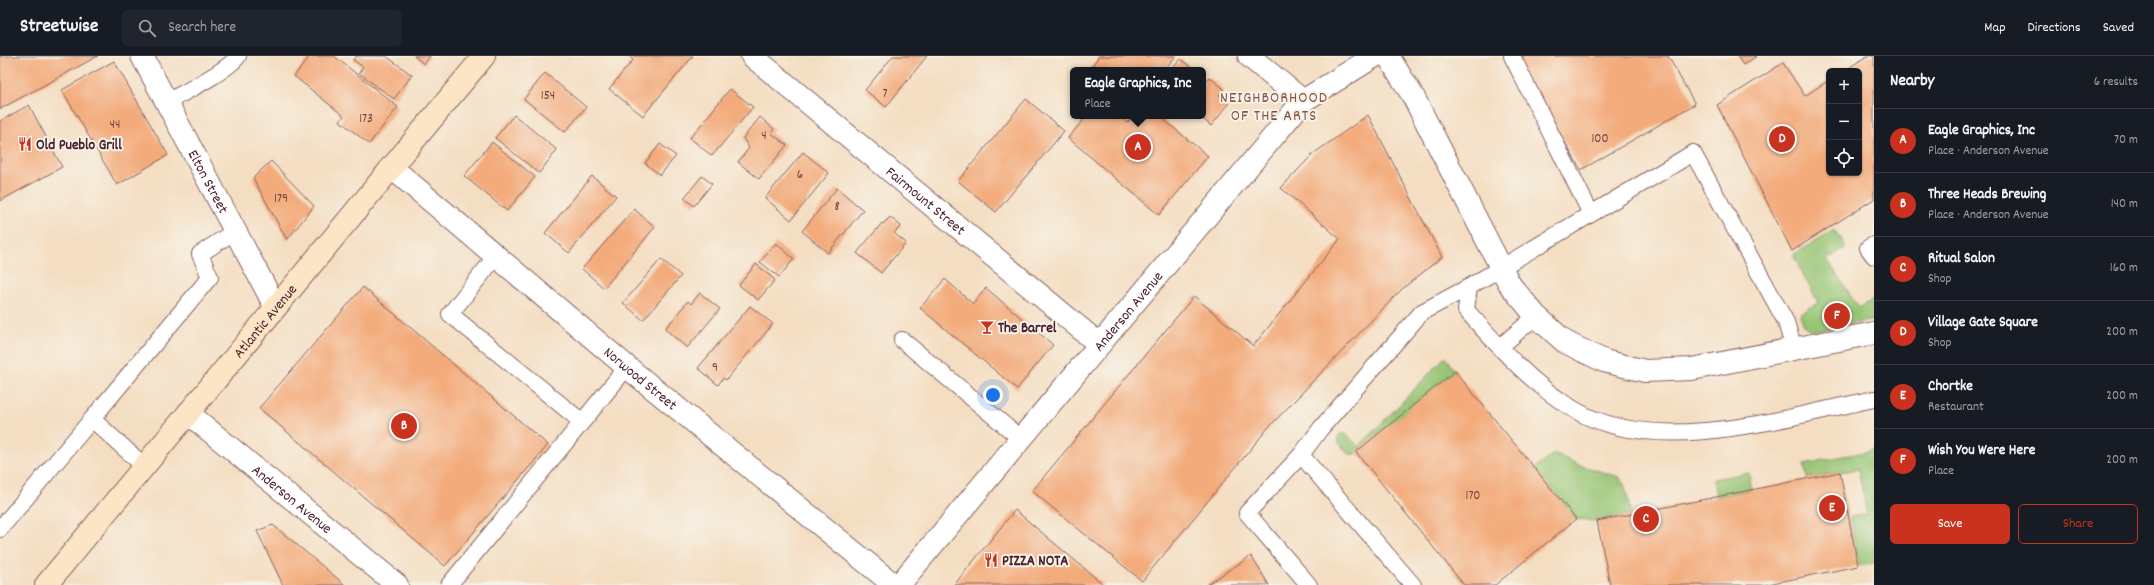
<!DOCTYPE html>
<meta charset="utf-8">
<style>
body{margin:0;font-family:Dekko,sans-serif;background:#20242c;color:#f1f3f6}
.controls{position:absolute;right:12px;top:12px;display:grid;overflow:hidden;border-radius:6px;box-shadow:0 1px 3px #0004}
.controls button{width:36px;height:36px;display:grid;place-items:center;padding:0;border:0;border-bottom:1px solid #363941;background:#171b24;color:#f1f3f6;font:20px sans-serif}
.you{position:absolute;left:993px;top:339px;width:14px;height:14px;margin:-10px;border:3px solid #fff;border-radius:50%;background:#1a73e8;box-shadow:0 0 0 6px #1a73e833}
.badge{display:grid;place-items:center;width:26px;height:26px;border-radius:50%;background:#c8321e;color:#fff;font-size:13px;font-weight:700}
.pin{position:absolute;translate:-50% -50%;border:2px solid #fff;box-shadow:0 1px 4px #0006}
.popup{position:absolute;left:1070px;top:11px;width:136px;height:52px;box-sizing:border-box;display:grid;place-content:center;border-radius:6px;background:#171b24;filter:drop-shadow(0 1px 3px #0005);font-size:13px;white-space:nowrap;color:#9ea1a6}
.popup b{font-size:15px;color:#f1f3f6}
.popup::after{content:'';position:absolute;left:50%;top:100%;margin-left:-8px;border:8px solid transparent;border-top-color:#171b24}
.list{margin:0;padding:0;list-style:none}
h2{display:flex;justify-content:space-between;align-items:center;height:52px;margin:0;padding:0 16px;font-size:17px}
h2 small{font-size:13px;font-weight:400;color:#9ea1a6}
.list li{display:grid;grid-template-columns:26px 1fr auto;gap:12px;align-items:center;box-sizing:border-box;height:64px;padding:0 16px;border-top:1px solid #363941}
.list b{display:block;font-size:15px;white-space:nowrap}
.list p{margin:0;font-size:13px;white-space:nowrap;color:#9ea1a6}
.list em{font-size:13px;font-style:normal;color:#9ea1a6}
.actions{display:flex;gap:8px;padding:12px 16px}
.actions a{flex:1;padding:9px 0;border:1px solid #c8321e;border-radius:6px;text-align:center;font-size:14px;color:#c8321e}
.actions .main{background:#c8321e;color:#fff}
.icon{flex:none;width:22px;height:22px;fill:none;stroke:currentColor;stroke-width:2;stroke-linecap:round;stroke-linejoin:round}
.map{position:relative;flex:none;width:1874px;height:529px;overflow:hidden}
header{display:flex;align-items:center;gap:24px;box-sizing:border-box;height:56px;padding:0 20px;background:#171b24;border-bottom:1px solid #363941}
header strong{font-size:19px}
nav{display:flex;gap:22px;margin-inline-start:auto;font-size:14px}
.search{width:280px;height:36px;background:#20242c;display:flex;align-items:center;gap:10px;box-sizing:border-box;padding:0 14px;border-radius:6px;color:#9ea1a6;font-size:15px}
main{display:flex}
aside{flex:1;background:#171b24}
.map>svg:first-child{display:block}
.green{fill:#96c473;stroke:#70724f}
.building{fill:#f3ab7b}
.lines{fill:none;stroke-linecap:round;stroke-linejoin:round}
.service-casing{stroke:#866260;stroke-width:18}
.minor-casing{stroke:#866260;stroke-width:24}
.secondary-casing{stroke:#866260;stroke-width:24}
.service{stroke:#fff;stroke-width:16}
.minor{stroke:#fff;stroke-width:22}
.secondary{stroke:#fce5c4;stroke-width:22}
.labels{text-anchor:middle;stroke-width:4;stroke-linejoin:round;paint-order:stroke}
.number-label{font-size:13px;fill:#74423f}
.poi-label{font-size:15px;font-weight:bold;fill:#4a1f2b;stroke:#f7f3e8;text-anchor:start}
.street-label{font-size:15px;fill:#4a1f2b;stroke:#f7f3e8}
.neighbourhood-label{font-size:16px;letter-spacing:1px;fill:#855047;stroke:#f7f3e8}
</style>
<header>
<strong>Streetwise</strong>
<div class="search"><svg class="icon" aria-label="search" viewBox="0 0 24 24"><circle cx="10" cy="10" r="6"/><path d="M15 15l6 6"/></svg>Search here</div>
<nav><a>Map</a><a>Directions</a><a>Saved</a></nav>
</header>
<main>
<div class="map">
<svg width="1874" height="529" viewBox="0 0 1874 529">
<rect width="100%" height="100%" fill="#f7f3e8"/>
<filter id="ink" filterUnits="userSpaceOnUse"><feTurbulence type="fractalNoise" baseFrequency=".025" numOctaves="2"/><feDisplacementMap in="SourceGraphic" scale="8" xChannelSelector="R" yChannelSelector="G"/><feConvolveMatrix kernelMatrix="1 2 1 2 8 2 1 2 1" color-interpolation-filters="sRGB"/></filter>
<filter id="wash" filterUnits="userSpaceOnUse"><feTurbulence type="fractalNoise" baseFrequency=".012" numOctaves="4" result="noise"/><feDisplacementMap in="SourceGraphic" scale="16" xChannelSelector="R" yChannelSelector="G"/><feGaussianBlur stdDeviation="0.9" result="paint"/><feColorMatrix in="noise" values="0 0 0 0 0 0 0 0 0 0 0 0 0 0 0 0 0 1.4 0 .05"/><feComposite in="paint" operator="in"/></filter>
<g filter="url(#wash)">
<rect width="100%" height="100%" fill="#f4dec2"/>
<path class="green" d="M 1834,174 L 1844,186 L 1845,192 L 1827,203 L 1859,252 L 1874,243 L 1874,264 L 1812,275 L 1803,268 L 1800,258 L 1818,247 L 1793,199 Z
M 1445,301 L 1455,315 L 1355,398 L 1348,398 L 1339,387 L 1338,381 L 1340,378 L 1346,378 L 1359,391 Z
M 1874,394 L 1874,507 L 1859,510 L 1850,461 L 1867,458 L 1858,413 L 1807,422 L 1804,408 Z
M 1554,397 L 1579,409 L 1619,421 L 1624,427 L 1631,458 L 1597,465 L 1576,463 L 1535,413 Z
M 1749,417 L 1752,433 L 1716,441 L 1713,423 Z"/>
<g id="blocks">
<path class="building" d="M 0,0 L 98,0 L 0,53 Z
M 310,0 L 334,0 L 398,51 L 369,88 L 340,65 L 344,60 L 294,20 Z
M 356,0 L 386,0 L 412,19 L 394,43 L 359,17 L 363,11 L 353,4 Z
M 414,0 L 430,0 L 424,8 Z
M 629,0 L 693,0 L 643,60 L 609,33 L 633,4 Z
M 893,0 L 927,0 L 886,51 L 865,34 Z
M 1099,0 L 1176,0 L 1164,14 L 1089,14 Z
M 1515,0 L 1668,0 L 1695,48 L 1581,114 Z
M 1737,0 L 1757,0 L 1743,9 Z
M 1867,0 L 1874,0 L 1874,143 L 1792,195 L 1717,49 L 1783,7 L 1805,40 L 1829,24 L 1829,117 L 1859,117 L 1859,15 L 1844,15 Z
M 1181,3 L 1194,14 L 1171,14 Z
M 114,5 L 168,99 L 117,129 L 62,34 Z
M 545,17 L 586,51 L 565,76 L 524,43 Z
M 1209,21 L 1224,33 L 1219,39 L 1229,48 L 1211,70 L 1200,60 L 1203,60 L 1203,22 L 1206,24 Z
M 730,33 L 753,51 L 712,100 L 690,82 Z
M 1026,43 L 1064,75 L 996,156 L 958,125 Z
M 29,49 L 62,111 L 0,145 L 0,65 Z
M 514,59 L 557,94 L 539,117 L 495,82 Z
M 1368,59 L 1442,201 L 1402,233 L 1268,372 L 1142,525 L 1032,435 L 1194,240 L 1253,290 L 1340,183 L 1281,132 L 1313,98 Z
M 1087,60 L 1119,60 L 1127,67 L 1133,60 L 1167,60 L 1164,64 L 1208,100 L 1159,159 L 1068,82 Z
M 760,61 L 774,73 L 771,77 L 787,89 L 759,123 L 738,106 L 749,92 L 743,82 Z
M 492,86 L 535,121 L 507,155 L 464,120 Z
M 660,88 L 676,100 L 660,119 L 645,107 Z
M 803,96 L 829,117 L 791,164 L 765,142 Z
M 271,105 L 314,150 L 287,184 L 253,122 Z
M 592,120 L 616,140 L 569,197 L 545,177 Z
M 702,120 L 712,128 L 694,150 L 684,142 Z
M 837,132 L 863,154 L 828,197 L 802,175 Z
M 634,153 L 655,171 L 604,232 L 582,213 Z
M 890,161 L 901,170 L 894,177 L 906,187 L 881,217 L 857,197 L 882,167 L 883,168 Z
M 776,187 L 794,203 L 779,221 L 760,206 Z
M 661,203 L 681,220 L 643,264 L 623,247 Z
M 756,208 L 775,224 L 758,244 L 739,229 Z
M 945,223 L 973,248 L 986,232 L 1053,289 L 1017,333 L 920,252 Z
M 363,231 L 548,389 L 445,510 L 259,352 Z
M 700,237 L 720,253 L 687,292 L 665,273 L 688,245 L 691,248 Z
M 750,250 L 773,268 L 726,324 L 723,322 L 718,329 L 698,312 Z
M 1455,315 L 1576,463 L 1495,529 L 1464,529 L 1356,396 Z
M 1840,416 L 1858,510 L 1763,529 L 1610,529 L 1597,465 Z
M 1015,454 L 1104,529 L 954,529 Z
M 273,469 L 338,523 L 345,529 L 283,529 L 257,475 Z
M 1251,500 L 1269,529 L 1206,529 Z"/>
</g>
</g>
<g filter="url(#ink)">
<use href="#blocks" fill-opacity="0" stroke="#866260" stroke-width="1"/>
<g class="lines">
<defs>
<path id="service" d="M 1512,0 L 1591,158
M 167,46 C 183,37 229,14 238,0
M 1874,189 L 1868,192 L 1874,200
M 496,200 L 450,258 L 582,366
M 902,284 L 1020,382
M 1500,291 L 1536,260
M 1794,293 L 1786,266 L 1693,97 L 1469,231 L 1466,254 C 1499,291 1532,329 1575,354 C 1656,402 1787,361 1874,343
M 92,363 L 210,221 L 200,198 L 235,175
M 1301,399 L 1247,457 L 1309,529
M 0,473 L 92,363 L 144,410
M 449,529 L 627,311
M 1413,529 L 1301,399 L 1321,372 L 1422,256 L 1469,231"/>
<g id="minor">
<path id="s1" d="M 142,0 L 275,250"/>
<path id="s2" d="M 752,0 L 1099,288"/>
<path d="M 1249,0 L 1303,45"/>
<path d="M 1388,0 L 1413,40 L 1510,229 L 1536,260 L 1565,286 L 1604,305 L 1645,315 L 1692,313 L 1874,277"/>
<path id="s3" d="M 391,111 L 627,311 L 894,529"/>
<path id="s4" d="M 188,357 L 397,529"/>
<path id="s5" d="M 899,529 L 1303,45 L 1375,0"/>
</g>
<g id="secondary">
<path id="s6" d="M 46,529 L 484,0"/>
</g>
</defs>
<use href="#service" class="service-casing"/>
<use href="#minor" class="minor-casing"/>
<use href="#secondary" class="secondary-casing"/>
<use href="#service" class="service"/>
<use href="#minor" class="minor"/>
<use href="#secondary" class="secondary"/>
</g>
</g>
<defs>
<symbol id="restaurant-bare" viewBox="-9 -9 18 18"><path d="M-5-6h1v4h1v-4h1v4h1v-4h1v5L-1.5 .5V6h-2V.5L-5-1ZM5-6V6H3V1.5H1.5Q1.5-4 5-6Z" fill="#c8321e" stroke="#f7f3e8" stroke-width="2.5" paint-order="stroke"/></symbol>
<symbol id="bar-bare" viewBox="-9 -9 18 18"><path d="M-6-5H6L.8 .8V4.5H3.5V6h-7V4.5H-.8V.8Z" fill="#c8321e" stroke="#f7f3e8" stroke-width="2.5" paint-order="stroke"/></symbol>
</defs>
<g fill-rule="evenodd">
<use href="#restaurant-bare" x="15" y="78" width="20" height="20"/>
<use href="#bar-bare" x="977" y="261" width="20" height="20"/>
<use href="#restaurant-bare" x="981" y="494" width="20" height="20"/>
</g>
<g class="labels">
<g class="number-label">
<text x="885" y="41">7</text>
<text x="548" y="43">154</text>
<text x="366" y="66">173</text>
<text x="115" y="72">44</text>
<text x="764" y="83">4</text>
<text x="1600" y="86">100</text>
<text x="800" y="122">6</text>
<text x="281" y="146">179</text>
<text x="837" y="154">8</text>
<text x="715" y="315">9</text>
<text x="1473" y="443">170</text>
</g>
<g class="poi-label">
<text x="36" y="93">Old Pueblo Grill</text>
<text x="998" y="276">The Barrel</text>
<text x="1002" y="509">PIZZA NOTA</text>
</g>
<g class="street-label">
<text dy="5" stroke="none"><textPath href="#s1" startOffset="142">Elton Street</textPath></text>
<text dy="5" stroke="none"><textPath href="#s2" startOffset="226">Fairmount Street</textPath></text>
<text dy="5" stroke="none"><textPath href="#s5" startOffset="357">Anderson Avenue</textPath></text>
<text dy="5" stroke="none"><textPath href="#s6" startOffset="343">Atlantic Avenue</textPath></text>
<text dy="5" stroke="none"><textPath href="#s3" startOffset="327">Norwood Street</textPath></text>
<text dy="5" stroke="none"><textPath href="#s4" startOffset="135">Anderson Avenue</textPath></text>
</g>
<g class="neighbourhood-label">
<text x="1274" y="46">NEIGHBORHOOD<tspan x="1274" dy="18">OF THE ARTS</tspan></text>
</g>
</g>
</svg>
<div class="controls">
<button>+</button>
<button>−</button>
<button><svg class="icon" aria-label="locate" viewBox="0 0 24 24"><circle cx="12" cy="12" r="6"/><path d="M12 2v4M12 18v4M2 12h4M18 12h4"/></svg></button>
</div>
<div class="you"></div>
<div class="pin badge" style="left:1138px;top:91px">A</div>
<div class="popup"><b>Eagle Graphics, Inc</b>Place</div>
<div class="pin badge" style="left:404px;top:370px">B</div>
<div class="pin badge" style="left:1646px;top:463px">C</div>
<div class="pin badge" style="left:1782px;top:83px">D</div>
<div class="pin badge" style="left:1832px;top:452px">E</div>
<div class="pin badge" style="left:1837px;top:260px">F</div>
</div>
<aside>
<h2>Nearby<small>6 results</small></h2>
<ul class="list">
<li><span class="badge">A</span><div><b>Eagle Graphics, Inc</b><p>Place · Anderson Avenue</p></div><em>70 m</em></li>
<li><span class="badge">B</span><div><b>Three Heads Brewing</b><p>Place · Anderson Avenue</p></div><em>140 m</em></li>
<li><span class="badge">C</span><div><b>Ritual Salon</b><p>Shop</p></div><em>160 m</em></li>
<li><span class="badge">D</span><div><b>Village Gate Square</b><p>Shop</p></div><em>200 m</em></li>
<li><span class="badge">E</span><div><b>Chortke</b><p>Restaurant</p></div><em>200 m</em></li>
<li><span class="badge">F</span><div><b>Wish You Were Here</b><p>Place</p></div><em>200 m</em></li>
</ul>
<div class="actions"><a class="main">Save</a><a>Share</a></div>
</aside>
</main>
